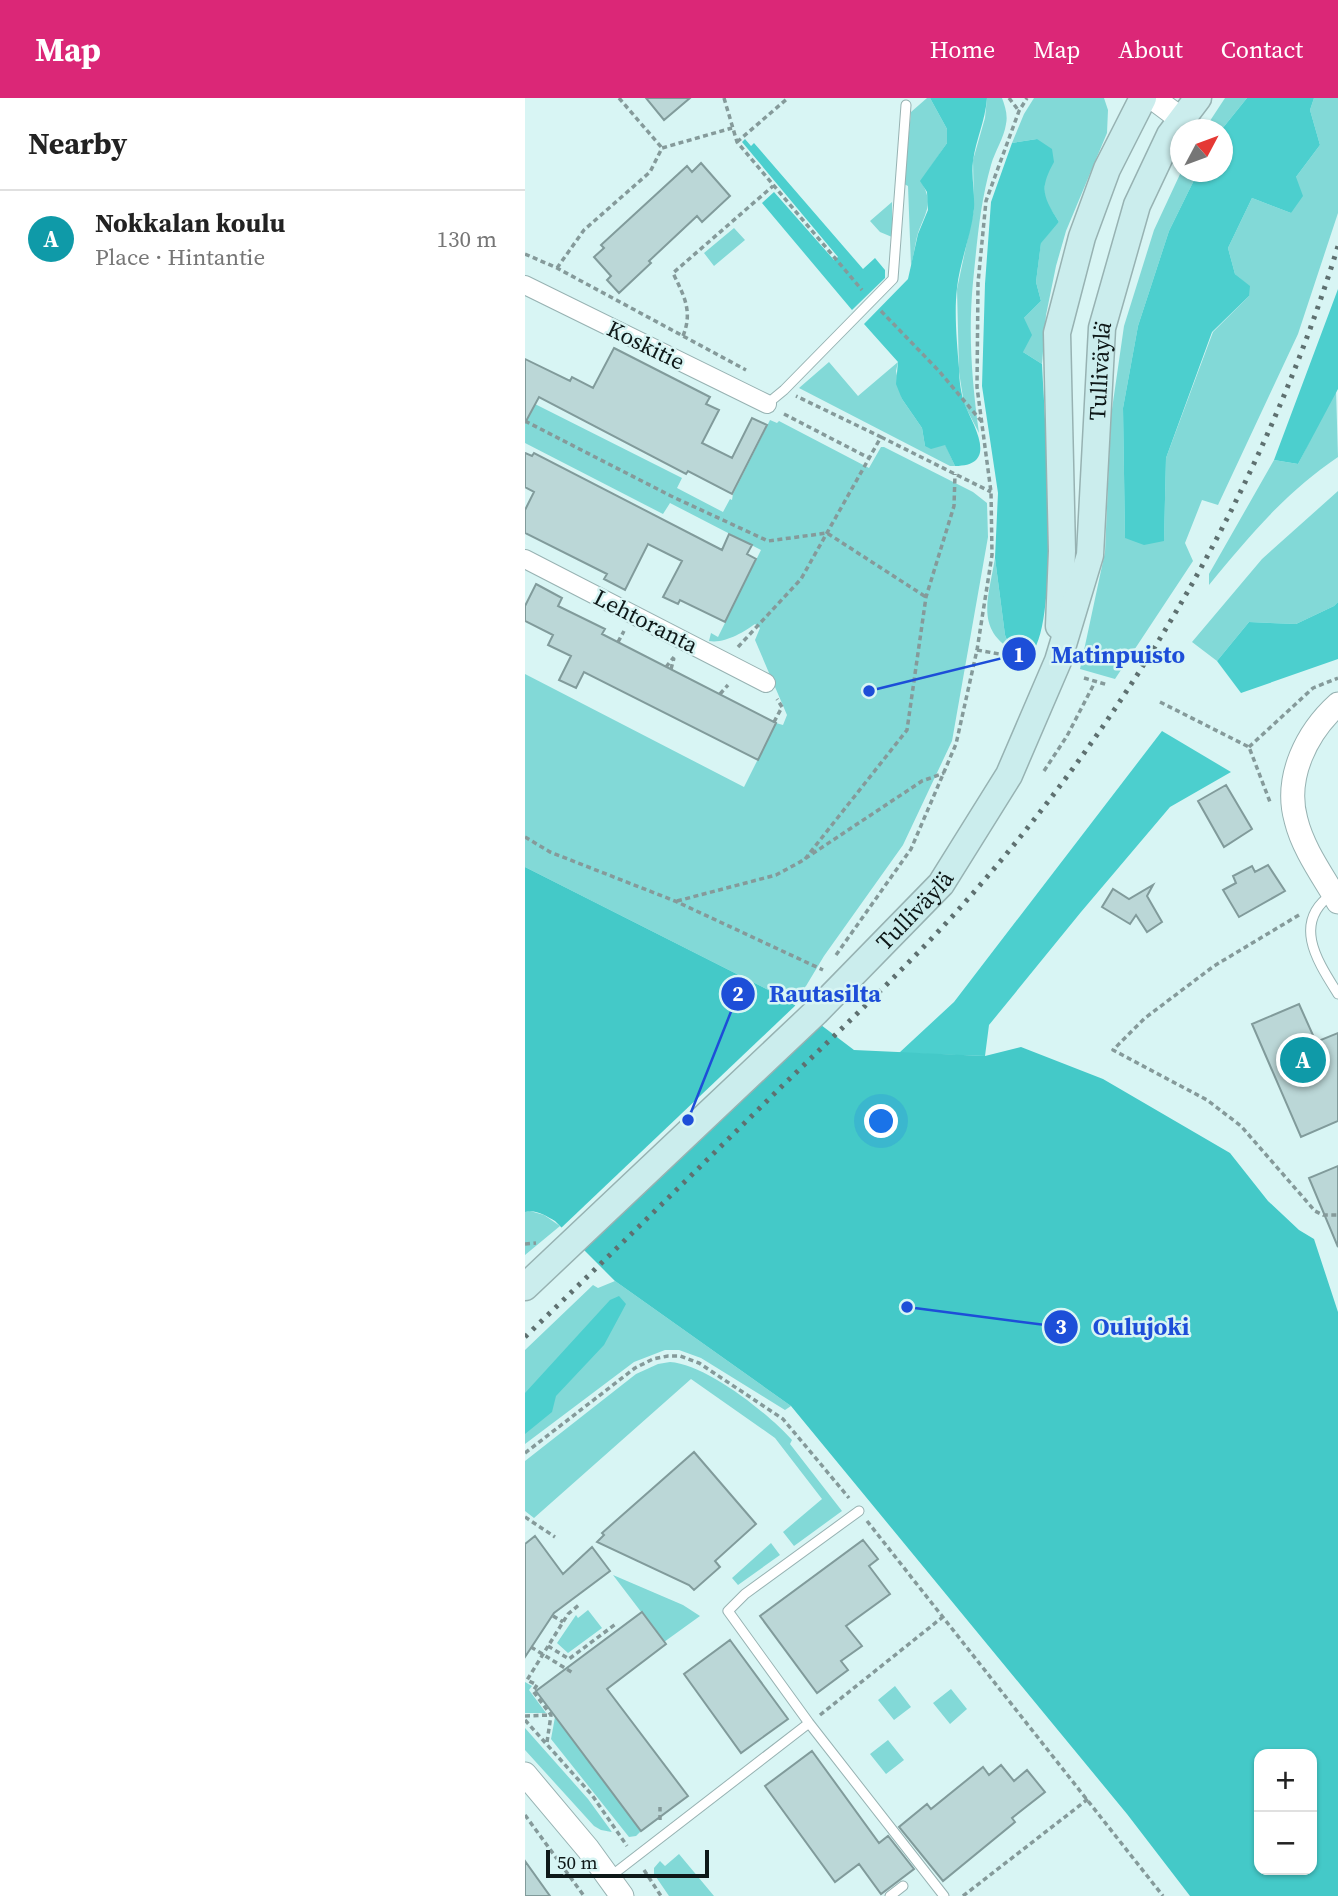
<!DOCTYPE html>
<meta charset="utf-8">
<style>
body{margin:0;font-family:"Source Serif 4",serif;background:#f6f6f6;color:#222}
.controls{position:absolute;right:21px;bottom:21px;display:grid;overflow:hidden;border-radius:14px;box-shadow:0 2px 5px #0004}
.controls button{width:63px;height:63px;display:grid;place-items:center;padding:0;border:0;border-bottom:2px solid #e0e0e0;background:#fff;color:#222;font:35px sans-serif}
.compass{position:absolute;left:645px;top:21px;width:63px;height:63px;border-radius:50%;background:#fff;box-shadow:0 2px 5px #0004;rotate:49deg}
.scale{position:absolute;left:21px;bottom:18px;width:163px;box-sizing:border-box;padding-left:7px;border:4px solid #0e1818;border-top:0;font-size:19px;line-height:24px;white-space:nowrap;color:#0e1818;-webkit-text-stroke:5px #d8f5f4;paint-order:stroke}
.you{position:absolute;left:357px;top:1024px;width:24px;height:24px;margin:-18px;border:5px solid #fff;border-radius:50%;background:#1a73e8;box-shadow:0 0 0 10px #1a73e833}
.badge{display:grid;place-items:center;width:46px;height:46px;border-radius:50%;background:#db2777;color:#fff;font-size:23px;font-weight:700}
.pin{position:absolute;translate:-50% -50%;border:4px solid #fff;box-shadow:0 2px 7px #0006}
.list{margin:0;padding:0;list-style:none}
h2{display:flex;justify-content:space-between;align-items:center;height:91px;margin:0;padding:0 28px;font-size:30px}
h2 small{font-size:23px;font-weight:400;color:#767676}
.list li{display:grid;grid-template-columns:46px 1fr auto;gap:21px;align-items:center;box-sizing:border-box;height:98px;padding:0 28px;border-top:2px solid #e0e0e0}
.list b{display:block;font-size:26px;white-space:nowrap}
.list p{margin:0;font-size:23px;white-space:nowrap;color:#767676}
.list em{font-size:23px;font-style:normal;color:#767676}
.map{position:relative;flex:none;width:813px;height:1798px;overflow:hidden}
header{display:flex;align-items:center;gap:42px;box-sizing:border-box;height:98px;padding:0 35px;background:#db2777;color:#fff}
header strong{font-size:33px}
nav{display:flex;gap:38px;margin-inline-start:auto;font-size:24px}
main{display:flex}
aside{flex:1;background:#fff}
.map>svg:first-child{display:block}
.green{fill:#82d9d7}
.forest{fill:#4ccfce}
.water{fill:#44c9c8;fill-rule:evenodd}
.pier{fill:#d8f5f4}
.building{fill:#bbd7d7;stroke:#819b9b;stroke-width:2}
.lines{fill:none;stroke-linecap:round;stroke-linejoin:round}
.service-casing{stroke:#97b2b2;stroke-width:11}
.minor-casing{stroke:#97b2b2;stroke-width:20}
.tertiary-casing{stroke:#97b2b2;stroke-width:25}
.secondary-casing{stroke:#97b2b2;stroke-width:29}
.path{stroke:#859a9a;stroke-width:3.5;stroke-dasharray:5 3.5;stroke-linecap:butt}
.service{stroke:#fff;stroke-width:9}
.minor{stroke:#fff;stroke-width:18}
.tertiary{stroke:#fff;stroke-width:23}
.secondary{stroke:#cbeded;stroke-width:26}
.rail{stroke:#5e7070;stroke-width:5;stroke-dasharray:3.5 7;stroke-linecap:butt}
.labels{text-anchor:middle;stroke-width:5;stroke-linejoin:round;paint-order:stroke}
.street-label{font-size:23px;fill:#0e1818;stroke:#d8f5f4}
.leader{fill:none;stroke:#1d4ed8;stroke-width:2.5}
.callout-dot{fill:#1d4ed8;stroke:#d8f5f4;stroke-width:2.5}
.mark-label{font-size:21px;text-anchor:middle;font-weight:bold;fill:#fff}
.callout-label{font-size:24px;text-anchor:middle;font-weight:bold;fill:#1d4ed8;stroke:#d8f5f4;stroke-width:5;stroke-linejoin:round;paint-order:stroke}
</style>
<header>
<strong>Map</strong>
<nav><a>Home</a><a>Map</a><a>About</a><a>Contact</a></nav>
</header>
<main>
<aside>
<h2>Nearby<small></small></h2>
<ul class="list">
<li><span class="badge" style="background:#0f9aa8">A</span><div><b>Nokkalan koulu</b><p>Place · Hintantie</p></div><em>130 m</em></li>
</ul>
</aside>
<div class="map">
<svg width="813" height="1798" viewBox="0 0 813 1798">
<rect width="100%" height="100%" fill="#d8f5f4"/>
<path class="green" d="M 402,0 L 405,0 L 422,31 L 422,45 L 396,83 C 409,106 401,113 393,135 C 390,145 389,157 386,168 L 383,88 L 379,86 L 386,14 Z
M 462,0 L 477,0 C 480,8 483,17 481,26 C 479,40 470,53 466,67 C 455,105 452,145 448,184 C 443,236 447,284 454,335 L 439,306 L 434,274 L 432,191 L 449,111 L 448,62 L 460,20 Z
M 509,0 L 579,0 L 583,12 L 582,35 L 541,133 L 531,168 L 521,217 L 517,266 L 498,254 L 499,220 L 516,203 L 511,184 L 516,144 L 534,124 L 519,101 L 520,80 L 512,41 L 487,45 L 499,16 Z
M 700,0 L 722,0 L 697,31 L 679,32 Z
M 789,0 L 813,0 L 813,115 L 773,236 L 693,407 L 677,402 L 660,445 L 668,463 L 590,581 L 555,571 L 580,454 L 586,318 L 599,228 L 629,132 L 656,74 L 673,74 L 644,133 L 613,228 L 598,310 L 600,440 L 639,442 L 641,360 L 688,234 L 724,198 L 724,188 L 710,176 L 703,150 L 727,100 L 766,115 L 771,79 L 795,47 L 785,12 Z
M 367,104 L 367,139 L 355,134 L 345,123 Z
M 209,130 L 220,142 L 189,168 L 179,155 Z
M 304,264 L 333,298 L 373,264 L 371,273 L 377,301 L 397,330 L 400,348 L 420,346 L 430,368 L 425,368 L 274,290 Z
M 811,291 L 813,359 C 760,395 725,437 684,487 L 684,476 L 749,362 L 773,366 Z
M 0,301 L 157,380 L 152,390 L 198,414 L 205,401 L 207,402 L 208,396 L 245,322 L 252,325 L 254,323 L 344,370 L 356,349 L 359,349 L 448,394 L 462,405 L 463,439 L 427,643 L 378,747 L 299,858 L 281,888 L 271,898 L 263,902 L 0,769 L 0,576 L 219,689 L 251,625 L 258,627 L 262,617 L 230,542 L 235,530 L 230,526 C 219,534 199,546 184,543 L 186,535 L 193,539 L 236,452 L 145,405 L 138,416 L 0,345 Z
M 813,393 L 813,504 L 809,508 L 771,526 L 724,524 L 692,563 L 667,544 L 737,461 Z
M 470,460 L 480,537 L 485,549 L 497,557 C 448,535 463,503 470,460 Z
M 5,1113 L 19,1117 L 35,1128 L 0,1157 L 0,1114 Z
M 90,1183 L 266,1308 L 260,1312 L 176,1260 L 154,1252 L 140,1252 L 109,1264 L 0,1346 L 0,1252 L 68,1187 L 73,1190 Z
M 145,1264 C 181,1266 244,1316 267,1342 L 265,1346 L 317,1413 L 269,1448 L 258,1434 L 297,1401 L 250,1340 L 166,1281 L 9,1420 L 0,1413 L 0,1363 L 111,1276 L 133,1266 Z
M 246,1445 L 255,1457 L 213,1487 L 207,1480 Z
M 88,1477 L 158,1507 L 175,1518 L 139,1544 Z
M 63,1512 L 77,1530 L 43,1555 L 32,1545 L 51,1517 L 53,1520 Z
M 0,1584 L 7,1588 L 4,1592 L 21,1615 L 0,1615 Z
M 370,1588 L 386,1609 L 369,1622 L 353,1602 Z
M 426,1591 L 442,1611 L 425,1626 L 408,1605 Z
M 30,1619 L 116,1733 L 111,1738 L 104,1739 L 26,1641 Z
M 0,1630 L 63,1701 L 87,1734 L 76,1732 L 69,1728 L 0,1652 Z
M 363,1642 L 379,1662 L 361,1676 L 345,1656 Z
M 154,1756 L 189,1798 L 144,1798 L 129,1776 L 129,1770 L 135,1763 L 140,1768 Z"/>
<path class="forest" d="M 405,0 L 462,0 C 460,24 451,41 448,63 C 446,78 450,95 449,111 C 446,138 435,163 432,190 C 429,215 432,245 434,270 C 434,282 436,297 440,307 C 448,327 475,368 430,368 L 420,347 L 406,351 L 400,348 L 397,330 L 377,301 L 371,286 L 373,264 L 339,226 L 383,181 L 393,136 L 403,112 L 402,94 L 395,83 L 422,45 L 422,31 Z
M 722,0 L 789,0 L 785,12 L 795,47 L 771,79 L 778,98 L 766,115 L 727,100 L 703,150 L 710,176 L 725,188 L 724,198 L 687,234 L 641,360 L 639,443 L 619,447 L 600,440 L 598,310 L 613,228 L 644,133 L 673,74 L 698,74 L 697,31 Z
M 220,41 L 226,48 L 229,45 L 338,171 L 350,160 L 360,172 L 360,180 L 327,212 L 237,105 L 249,94 L 309,162 L 313,159 L 217,44 Z
M 512,41 L 527,51 L 529,64 C 514,91 518,99 534,124 L 516,145 L 511,184 L 516,203 L 499,220 L 507,237 L 498,254 L 517,266 C 519,314 537,532 504,558 L 497,557 L 485,549 L 480,537 L 470,460 L 473,395 L 457,288 L 460,186 L 466,104 L 487,45 Z
M 813,191 L 813,291 L 773,366 L 749,362 Z
M 813,504 L 813,561 L 716,595 L 692,563 L 724,524 L 771,526 L 809,508 Z
M 637,633 L 706,674 L 645,709 L 556,814 L 464,927 L 460,958 L 374,955 L 429,904 Z
M 94,1198 L 101,1206 L 79,1247 L 31,1298 L 27,1314 L 0,1336 L 0,1295 L 85,1202 Z"/>
<path class="water" d="M 0,769 L 263,902 L 329,952 L 460,958 L 496,949 L 578,981 L 705,1055 L 743,1103 L 774,1132 L 789,1141 L 813,1214 L 813,1798 L 665,1798 L 602,1716 L 266,1308 L 90,1183 L 30,1123 C 21,1118 11,1111 0,1114 ZM 734,1656 L 787,1656 L 787,1772 L 734,1772 Z"/>
<path class="pier" d="M 273,905 L 288,917 L 48,1146 L 35,1131 Z"/>
<path class="building" d="M 121,0 L 165,0 L 139,22 Z
M 176,65 L 205,98 L 177,124 L 172,118 L 124,163 L 126,165 L 94,195 L 82,182 L 86,178 L 69,159 L 79,150 L 76,147 L 162,68 L 167,74 Z
M 89,250 L 185,299 L 181,306 L 194,312 L 177,345 L 207,360 L 227,320 L 242,327 L 207,396 L 163,373 L 161,376 L 14,299 L 0,325 L 0,261 L 45,283 L 47,279 L 68,290 Z
M 0,355 L 7,358 L 9,355 L 197,452 L 204,436 L 227,447 L 222,456 L 231,461 L 200,524 L 155,502 L 153,506 L 138,499 L 157,463 L 123,446 L 100,492 L 79,481 L 82,476 L 0,435 L 0,412 L 9,394 L 0,389 Z
M 11,486 L 37,500 L 33,508 L 80,531 L 77,536 L 251,625 L 233,662 L 59,574 L 51,590 L 34,582 L 46,558 L 23,547 L 28,537 L 0,523 L 0,508 Z
M 701,687 L 727,731 L 699,749 L 673,703 Z
M 743,767 L 760,793 L 714,819 L 698,792 L 711,785 L 708,778 L 727,768 L 730,774 Z
M 628,787 L 622,798 L 637,824 L 622,834 L 611,817 L 605,826 L 577,809 L 588,791 L 604,801 Z
M 774,906 L 791,944 L 813,935 L 813,1023 L 776,1039 L 727,926 Z
M 813,1068 L 813,1149 L 784,1080 Z
M 169,1354 L 231,1426 L 190,1463 L 195,1469 L 169,1492 L 164,1487 L 72,1444 L 79,1437 L 77,1435 Z
M 10,1438 L 38,1476 L 67,1449 L 85,1473 L 29,1515 L 0,1559 L 0,1446 Z
M 338,1442 L 353,1461 L 344,1468 L 365,1496 L 321,1528 L 337,1548 L 316,1563 L 323,1572 L 292,1595 L 235,1518 Z
M 117,1514 L 141,1546 L 82,1591 L 163,1698 L 116,1733 L 11,1593 Z
M 205,1542 L 263,1621 L 216,1655 L 159,1576 Z
M 287,1653 L 354,1745 L 363,1738 L 389,1771 L 356,1796 L 334,1766 L 310,1784 L 240,1688 Z
M 476,1667 L 489,1683 L 502,1672 L 520,1694 L 487,1720 L 490,1724 L 418,1783 L 374,1729 L 402,1706 L 406,1711 L 458,1669 L 464,1677 Z
M 0,1763 L 25,1798 L 0,1798 Z"/>
<g class="lines">
<defs>
<path id="service" d="M 242,306 L 259,292 L 368,181 L 381,7
M 807,796 C 766,825 793,864 813,896
M 334,1413 L 220,1496 L 203,1513 L 284,1625 L 419,1798
M 86,1778 L 284,1625
M 365,1798 L 378,1788"/>
<path id="minor" d="M 0,187 L 242,306
M 0,461 L 241,585"/>
<path id="tertiary" d="M 628,0 L 656,21
M 813,606 C 782,634 759,679 771,722 C 778,751 798,778 813,804
M 0,1676 L 63,1751 L 97,1798"/>
<g id="secondary">
<path d="M 534,528 L 537,453 L 532,235 L 557,139 L 582,71 L 618,0"/>
<path id="s1" d="M 0,1189 L 291,914 L 416,786 L 484,677 L 533,563 L 565,457 L 577,230 L 612,107 L 645,37 L 673,0"/>
</g>
</defs>
<use href="#service" class="service-casing"/>
<use href="#minor" class="minor-casing"/>
<use href="#tertiary" class="tertiary-casing"/>
<use href="#secondary" class="secondary-casing"/>
<path class="path" d="M 94,0 L 137,50
M 199,0 L 212,44 L 337,192
M 484,0 L 494,13
M 212,44 L 263,0
M 0,156 L 32,170 L 221,272
M 32,170 L 59,132 L 125,74 L 137,50 L 207,30
M 356,213 L 414,273 L 457,324
M 158,238 C 168,213 159,198 148,175 L 248,88
M 259,316 L 344,360
M 0,323 L 146,398 L 243,443 L 302,435 L 401,499
M 356,339 L 466,394
M 93,544 L 99,533
M 213,549 L 276,481 L 356,339 L 271,298
M 452,552 L 491,559
M 141,569 L 149,559
M 146,571 L 149,560
M 559,580 L 583,587
M 195,596 L 203,587
M 635,604 L 724,649 L 745,704
M 249,624 L 257,609 L 252,601
M 724,649 L 788,590 L 813,580
M 519,673 L 542,638 L 570,584
M 0,739 L 25,754 L 150,803 L 298,872
M 280,761 L 382,632 L 401,499 L 429,408 L 430,376
M 152,803 L 251,777 L 275,764 L 397,683 L 419,675
M 774,817 L 689,868 L 620,920 L 588,952 L 682,1002 L 716,1028 L 790,1113 L 798,1117 L 813,1117
M 311,857 L 386,751 L 431,646 L 452,552 L 467,457 L 466,394 L 452,289 L 453,185 L 461,103 L 494,13 L 502,0
M 0,1146 L 11,1145
M 0,1355 L 110,1270 L 128,1261 L 143,1258 L 155,1258 L 174,1265 L 258,1321 L 324,1400
M 0,1419 L 30,1439
M 342,1423 L 638,1798
M 28,1518 L 38,1524
M 23,1548 L 44,1561 L 92,1525
M 6,1549 L 48,1575
M 295,1617 L 419,1518
M 0,1618 L 26,1617
M 0,1622 L 67,1697 L 102,1748
M 22,1644 L 26,1617 L 8,1593 L 12,1587 L 2,1582 L 43,1516 L 55,1506
M 0,1717 L 59,1798
M 135,1722 L 135,1709
M 119,1772 L 136,1798
M 438,1798 L 563,1701"/>
<use href="#service" class="service"/>
<use href="#minor" class="minor"/>
<use href="#tertiary" class="tertiary"/>
<use href="#secondary" class="secondary"/>
<path class="rail" d="M 0,1239 C 85,1157 169,1075 253,992 C 314,933 377,874 434,811 C 604,621 738,392 813,148"/>
</g>
<g class="labels">
<g class="street-label">
<text transform="translate(121 247) rotate(26)" y="8">Koskitie</text>
<text dy="8" stroke="none"><textPath href="#s1" startOffset="1127">Tulliväylä</textPath></text>
<text transform="translate(121 523) rotate(27)" y="8">Lehtoranta</text>
<text dy="8" stroke="none"><textPath href="#s1" startOffset="542">Tulliväylä</textPath></text>
</g>
</g>
<path class="leader" d="M344 593L494 556M163 1022L213 896M382 1209L536 1229"/>
<g class="callout-dot">
<circle cx="344" cy="593" r="7"/>
<circle cx="163" cy="1022" r="7"/>
<circle cx="382" cy="1209" r="7"/>
<circle cx="494" cy="556" r="18"/>
<circle cx="213" cy="896" r="18"/>
<circle cx="536" cy="1229" r="18"/>
</g>
<g class="mark-label">
<text x="494" y="564">1</text>
<text x="213" y="903">2</text>
<text x="536" y="1236">3</text>
</g>
<g class="callout-label">
<text x="593" y="565">Matinpuisto</text>
<text x="300" y="904">Rautasilta</text>
<text x="616" y="1237">Oulujoki</text>
</g>
</svg>
<div class="controls">
<button>+</button>
<button>−</button>
</div>
<svg class="compass" viewBox="-18 -18 36 36"><path d="M0-13l5 13h-10z" fill="#e53935"/><path d="M0 13l5-13h-10z" fill="#767676"/></svg>
<div class="scale">50 m</div>
<div class="you"></div>
<div class="pin badge" style="left:778px;top:962px;background:#0f9aa8">A</div>
</div>
</main>
